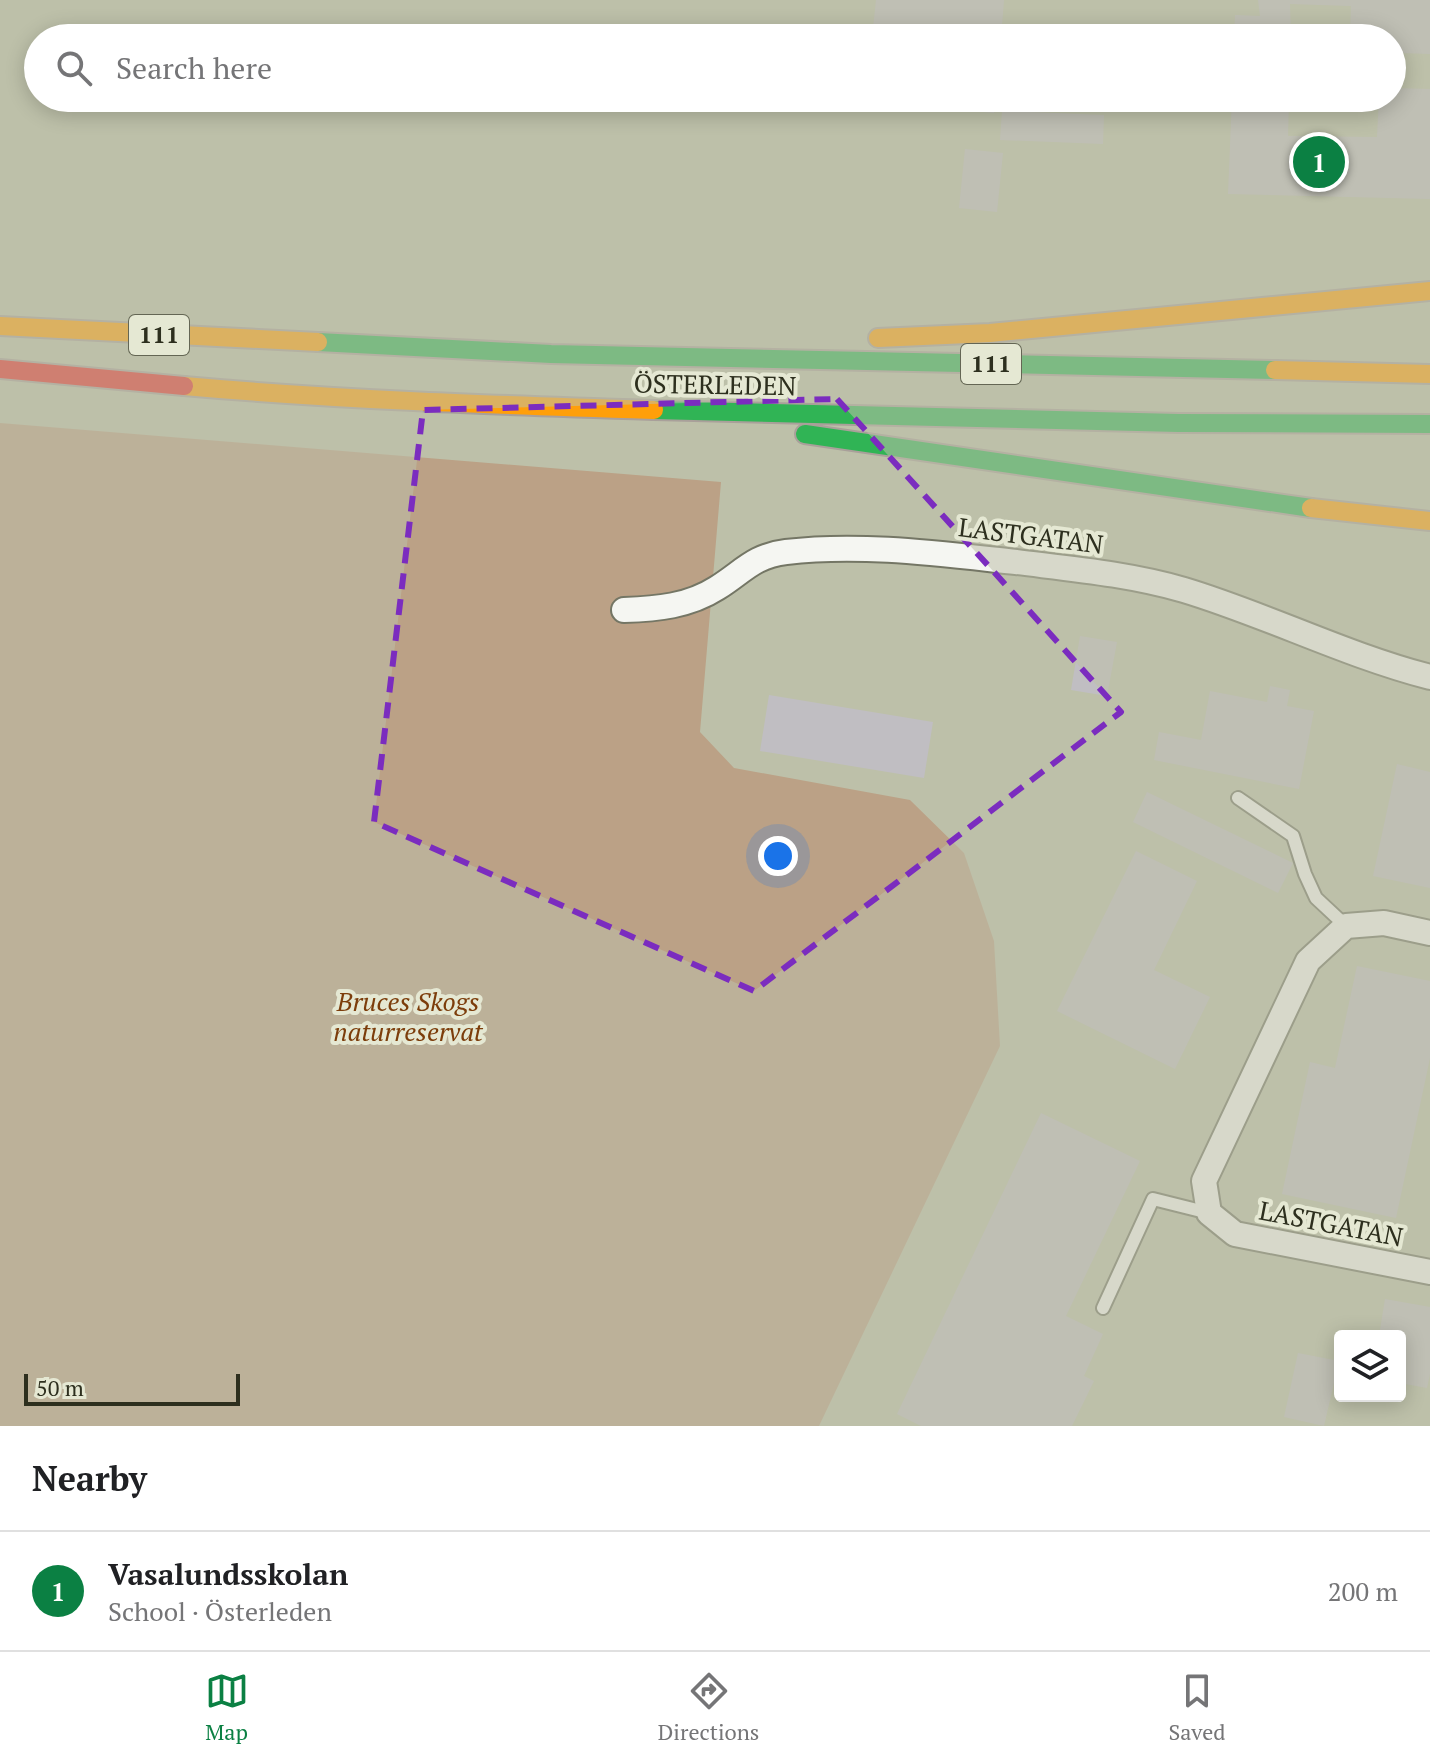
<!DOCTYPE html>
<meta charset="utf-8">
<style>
body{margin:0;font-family:"PT Serif",serif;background:#f6f6f6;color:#202124}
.controls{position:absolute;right:24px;bottom:24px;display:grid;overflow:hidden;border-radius:8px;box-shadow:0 4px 20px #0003}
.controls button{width:72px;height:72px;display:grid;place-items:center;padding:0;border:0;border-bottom:2px solid #e0e0e0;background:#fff;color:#202124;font:40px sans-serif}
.scale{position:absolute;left:24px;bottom:20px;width:216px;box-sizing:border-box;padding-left:8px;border:4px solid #2d2f1e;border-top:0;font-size:22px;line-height:28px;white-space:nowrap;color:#2d2f1e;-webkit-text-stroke:6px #e5e8d3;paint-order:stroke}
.you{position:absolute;left:778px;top:856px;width:28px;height:28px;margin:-20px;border:6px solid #fff;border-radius:50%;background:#1a73e8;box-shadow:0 0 0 12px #1a73e833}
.badge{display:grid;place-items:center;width:52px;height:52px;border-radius:50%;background:#0b8043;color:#fff;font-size:26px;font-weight:700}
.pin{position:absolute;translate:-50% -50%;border:4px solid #fff;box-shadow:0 2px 8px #0006}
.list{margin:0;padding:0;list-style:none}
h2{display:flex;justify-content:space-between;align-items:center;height:104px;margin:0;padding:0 32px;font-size:34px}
h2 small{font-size:26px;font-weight:400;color:#757577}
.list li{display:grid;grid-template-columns:52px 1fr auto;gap:24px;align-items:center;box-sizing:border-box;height:120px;padding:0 32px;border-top:2px solid #e0e0e0}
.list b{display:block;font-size:30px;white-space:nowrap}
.list p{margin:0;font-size:26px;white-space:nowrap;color:#757577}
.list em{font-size:26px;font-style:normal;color:#757577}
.icon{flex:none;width:44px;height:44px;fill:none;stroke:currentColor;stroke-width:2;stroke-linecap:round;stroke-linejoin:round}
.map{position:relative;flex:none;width:1430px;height:1426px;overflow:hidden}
.search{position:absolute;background:#fff;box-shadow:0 4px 20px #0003;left:24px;right:24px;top:24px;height:88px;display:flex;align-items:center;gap:20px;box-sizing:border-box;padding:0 28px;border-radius:44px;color:#757577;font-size:30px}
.sheet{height:224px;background:#fff}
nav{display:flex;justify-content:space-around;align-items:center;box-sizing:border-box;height:112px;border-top:2px solid #e0e0e0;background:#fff;font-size:22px;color:#757577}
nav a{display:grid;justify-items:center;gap:4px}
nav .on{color:#0b8043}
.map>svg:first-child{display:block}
.green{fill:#bba186}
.building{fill:#c0bec2}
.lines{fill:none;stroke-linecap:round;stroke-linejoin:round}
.lane-casing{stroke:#747665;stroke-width:16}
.street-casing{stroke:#747665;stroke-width:28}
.fast-casing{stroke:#a9a09a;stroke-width:22}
.slow-casing{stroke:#a9a09a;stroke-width:22}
.jam-casing{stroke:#a9a09a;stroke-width:22}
.lane{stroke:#f5f6f2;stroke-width:12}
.street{stroke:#f5f6f2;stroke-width:24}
.fast{stroke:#30b455;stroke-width:18}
.slow{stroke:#ff9f0a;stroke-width:18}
.jam{stroke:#e5322d;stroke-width:18}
.marked{fill:none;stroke:#7b2cbf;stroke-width:6;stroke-dasharray:16 10;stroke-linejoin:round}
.labels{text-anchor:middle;stroke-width:8;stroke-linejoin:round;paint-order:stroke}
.shield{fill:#e5e8d3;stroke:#646654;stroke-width:2}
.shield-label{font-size:24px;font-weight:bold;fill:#2d2f1e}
.street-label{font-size:26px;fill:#2d2f1e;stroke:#e5e8d3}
.park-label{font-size:26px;font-style:italic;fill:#7c3d0b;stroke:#e5e8d3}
</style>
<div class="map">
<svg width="1430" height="1426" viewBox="0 0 1430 1426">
<rect width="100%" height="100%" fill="#bdc0a9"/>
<path class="green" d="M 0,423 L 721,482 L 700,732 L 734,768 L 910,800 L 964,853 L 994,941 L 1000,1046 L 819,1426 L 0,1426 Z"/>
<path class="building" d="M 876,0 L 1004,0 L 1001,38 L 872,38 Z
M 1258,0 L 1430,0 L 1430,54 L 1402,53 L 1402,50 L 1392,49 L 1392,38 L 1350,38 L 1351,6 L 1290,4 L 1291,38 L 1234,38 L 1235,15 L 1260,16 Z
M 1392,88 L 1430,89 L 1430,199 L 1228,194 L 1232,98 L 1289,98 L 1288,136 L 1377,137 L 1379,98 L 1392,98 Z
M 866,98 L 995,98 L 994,113 L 866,101 Z
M 1002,111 L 1104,115 L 1103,144 L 1000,140 Z
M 965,149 L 1003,153 L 997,212 L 959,208 Z
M 1080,636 L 1117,642 L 1107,696 L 1071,690 Z
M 1270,686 L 1290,690 L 1287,706 L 1314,711 L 1299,789 L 1154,760 L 1159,732 L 1201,740 L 1210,691 L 1267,702 Z
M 769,695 L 933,722 L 924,778 L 760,751 Z
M 1397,764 L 1430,772 L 1430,888 L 1373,876 Z
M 1147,792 L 1293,863 L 1278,893 L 1133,822 Z
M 1136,851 L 1197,881 L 1154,970 L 1210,997 L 1175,1069 L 1057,1011 Z
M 1357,966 L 1430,981 L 1430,1058 L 1396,1218 L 1282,1194 L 1310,1062 L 1335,1068 Z
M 1041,1113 L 1140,1161 L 1066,1316 L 1103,1334 L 1084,1376 L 1094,1381 L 1072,1426 L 921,1426 L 897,1414 Z
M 1385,1299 L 1430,1307 L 1430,1374 L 1427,1388 L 1400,1383 L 1400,1336 L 1379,1336 Z
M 1298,1353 L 1339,1361 L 1324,1426 L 1284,1417 Z"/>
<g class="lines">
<defs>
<path id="lane" d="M 1238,798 L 1293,836 L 1305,874 L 1316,898 L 1346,926
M 1103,1308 L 1153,1199 L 1209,1213"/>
<path id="street" d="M 624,610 C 657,609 689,606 717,588 C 743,572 753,556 786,552 C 861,543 941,554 1016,562 C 1072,569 1129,574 1184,590 C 1267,615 1345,655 1430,677
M 1430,933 L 1384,923 L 1346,926 L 1308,961 L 1204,1181 L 1209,1213 L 1235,1234 L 1430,1272"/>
<path id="fast" d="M 318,342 L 551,354 L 1275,370
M 654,410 L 1178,423 L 1430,424
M 805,434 L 1311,508"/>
<path id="slow" d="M 0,326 L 318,342
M 878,338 L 990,333 L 1430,291
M 1275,370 L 1430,374
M 184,386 C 341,400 497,405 654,410
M 1311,508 L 1430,521"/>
<path id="jam" d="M 0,369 L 184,386"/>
</defs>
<use href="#lane" class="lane-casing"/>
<use href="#street" class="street-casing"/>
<use href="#fast" class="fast-casing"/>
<use href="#slow" class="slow-casing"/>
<use href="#jam" class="jam-casing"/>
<use href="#lane" class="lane"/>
<use href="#street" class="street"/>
<use href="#fast" class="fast"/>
<use href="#slow" class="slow"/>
<use href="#jam" class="jam"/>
</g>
<path d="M0 0H1430V1426H0ZM 837,399 L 1121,712 L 754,991 L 374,822 L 423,410 Z" fill="#bdc0a9" fill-opacity=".55" fill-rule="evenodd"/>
<path class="marked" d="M 837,399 L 1121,712 L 754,991 L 374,822 L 423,410 Z"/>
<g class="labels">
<g class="shield">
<rect x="129" y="315" width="60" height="40" rx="6"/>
<rect x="961" y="344" width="60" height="40" rx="6"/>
</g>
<g class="shield-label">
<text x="159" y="343">111</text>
<text x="991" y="372">111</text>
</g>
<g class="street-label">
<text transform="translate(715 385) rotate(1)" y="9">ÖSTERLEDEN</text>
<text transform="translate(1031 536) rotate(7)" y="9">LASTGATAN</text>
<text transform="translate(1331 1224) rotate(11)" y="9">LASTGATAN</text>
</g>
<g class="park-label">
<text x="408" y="1011">Bruces Skogs<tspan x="408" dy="30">naturreservat</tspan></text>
</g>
</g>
</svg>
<div class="controls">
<button><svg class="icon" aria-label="layers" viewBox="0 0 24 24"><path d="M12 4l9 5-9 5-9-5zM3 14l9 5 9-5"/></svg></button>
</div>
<div class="scale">50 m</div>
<div class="you"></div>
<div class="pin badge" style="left:1319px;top:162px">1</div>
<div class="search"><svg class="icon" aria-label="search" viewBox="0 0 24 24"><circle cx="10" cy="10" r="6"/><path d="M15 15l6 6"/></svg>Search here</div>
</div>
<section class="sheet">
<h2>Nearby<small></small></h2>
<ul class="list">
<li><span class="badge">1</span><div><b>Vasalundsskolan</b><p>School · Österleden</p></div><em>200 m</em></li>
</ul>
</section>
<nav>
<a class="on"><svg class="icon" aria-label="map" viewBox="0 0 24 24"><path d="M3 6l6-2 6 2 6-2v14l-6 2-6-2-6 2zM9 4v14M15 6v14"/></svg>Map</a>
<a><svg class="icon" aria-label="directions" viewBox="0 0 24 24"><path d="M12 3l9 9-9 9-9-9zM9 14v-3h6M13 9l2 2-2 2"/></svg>Directions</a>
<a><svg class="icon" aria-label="saved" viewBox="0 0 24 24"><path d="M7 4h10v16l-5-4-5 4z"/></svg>Saved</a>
</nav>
